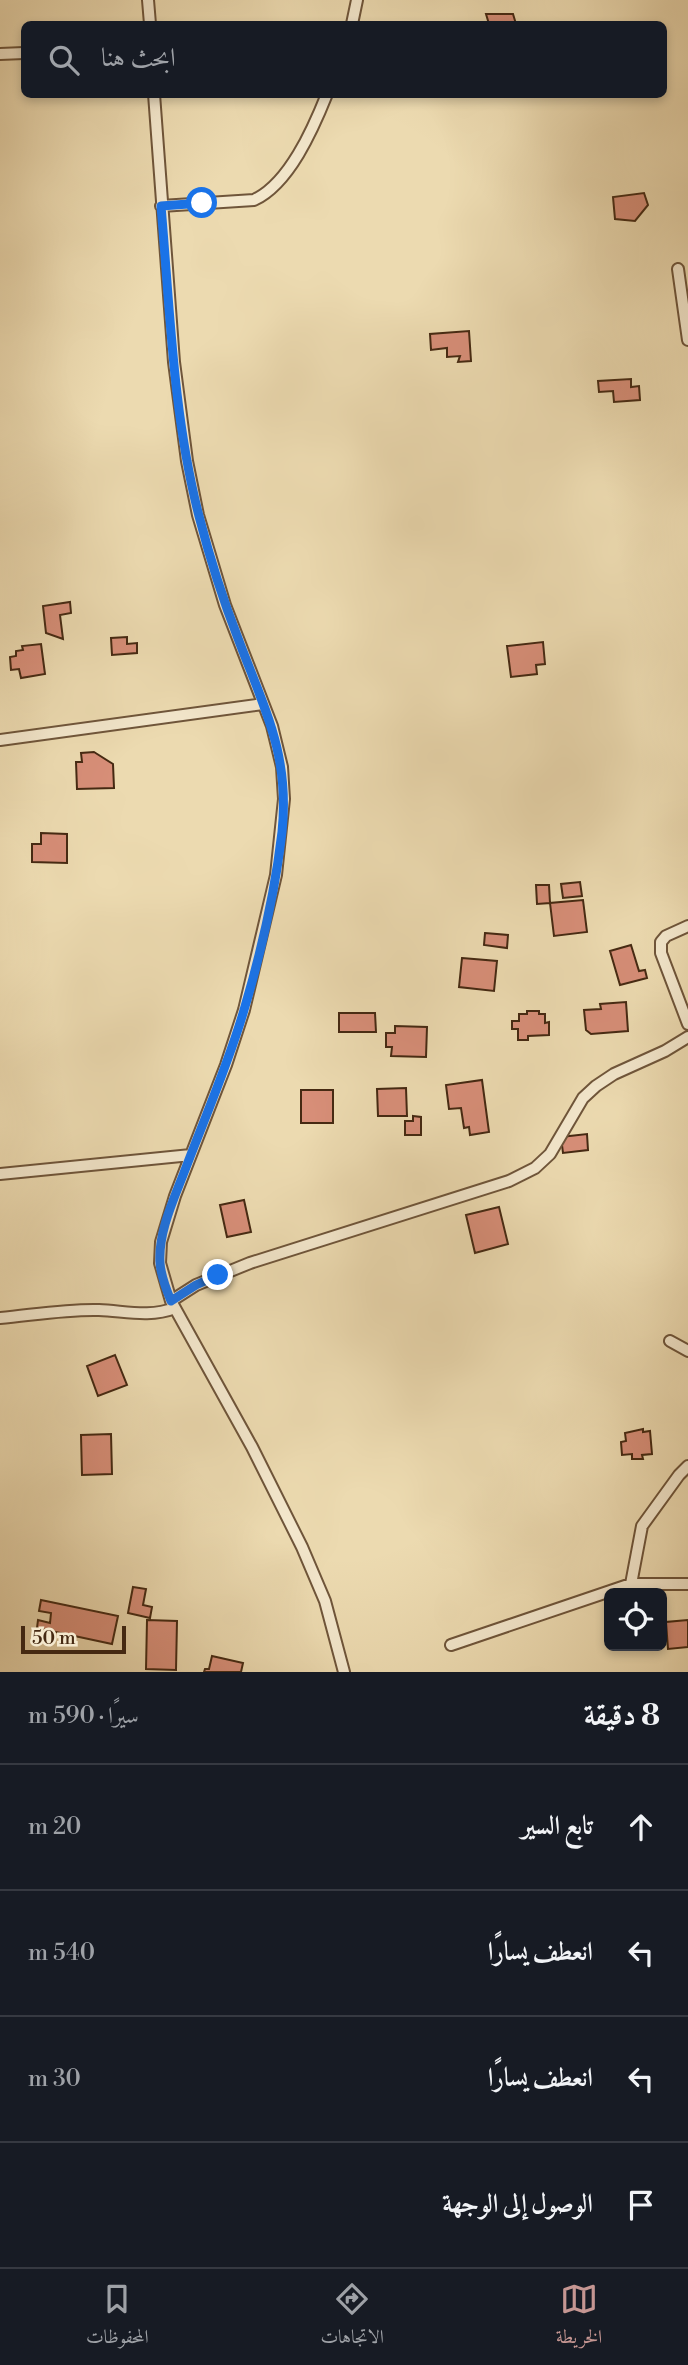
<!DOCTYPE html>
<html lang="ar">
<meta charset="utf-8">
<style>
body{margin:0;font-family:"Libre Bodoni",Amiri,serif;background:#242831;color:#f1f3f6;direction:rtl}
.controls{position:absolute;right:21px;bottom:21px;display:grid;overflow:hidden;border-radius:10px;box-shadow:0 4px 10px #0003}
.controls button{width:63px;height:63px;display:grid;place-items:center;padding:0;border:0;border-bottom:2px solid #363941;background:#171b24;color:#f1f3f6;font:35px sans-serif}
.scale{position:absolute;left:21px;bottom:18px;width:105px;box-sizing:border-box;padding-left:7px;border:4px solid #452912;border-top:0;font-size:19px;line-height:24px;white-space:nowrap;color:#452912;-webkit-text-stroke:5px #f3e7cc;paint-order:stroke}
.stop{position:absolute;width:21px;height:21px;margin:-16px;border:5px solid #1a73e8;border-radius:50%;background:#fff}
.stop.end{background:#1a73e8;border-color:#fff;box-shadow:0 2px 7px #0008}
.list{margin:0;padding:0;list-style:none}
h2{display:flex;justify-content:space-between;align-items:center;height:91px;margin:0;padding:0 28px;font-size:30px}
h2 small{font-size:23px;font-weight:400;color:#9ea1a6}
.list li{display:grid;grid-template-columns:46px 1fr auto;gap:21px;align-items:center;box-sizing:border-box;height:126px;padding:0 28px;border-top:2px solid #363941}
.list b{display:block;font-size:26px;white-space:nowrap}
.list em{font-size:23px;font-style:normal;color:#9ea1a6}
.icon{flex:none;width:38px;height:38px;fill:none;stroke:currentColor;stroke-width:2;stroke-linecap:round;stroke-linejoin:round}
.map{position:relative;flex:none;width:688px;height:1672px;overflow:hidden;direction:ltr}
.search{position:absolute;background:#171b24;box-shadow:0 4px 10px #0003;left:21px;right:21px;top:21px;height:77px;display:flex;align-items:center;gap:18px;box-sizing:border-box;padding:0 24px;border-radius:10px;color:#9ea1a6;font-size:26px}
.sheet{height:595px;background:#171b24}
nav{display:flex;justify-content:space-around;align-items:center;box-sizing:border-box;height:98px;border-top:2px solid #363941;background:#171b24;font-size:19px;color:#9ea1a6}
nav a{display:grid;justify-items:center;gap:4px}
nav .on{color:#c59692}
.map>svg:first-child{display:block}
.building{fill:#d78e78;stroke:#452912;stroke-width:2}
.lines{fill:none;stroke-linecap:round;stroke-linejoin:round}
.minor-casing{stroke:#6f553a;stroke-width:14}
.minor{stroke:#f3e7cc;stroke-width:10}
.route{stroke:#1a73e8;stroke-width:9}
</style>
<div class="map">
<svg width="688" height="1672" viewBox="0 0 688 1672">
<rect width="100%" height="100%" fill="#ecdab0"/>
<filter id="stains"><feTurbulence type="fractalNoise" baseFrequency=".00286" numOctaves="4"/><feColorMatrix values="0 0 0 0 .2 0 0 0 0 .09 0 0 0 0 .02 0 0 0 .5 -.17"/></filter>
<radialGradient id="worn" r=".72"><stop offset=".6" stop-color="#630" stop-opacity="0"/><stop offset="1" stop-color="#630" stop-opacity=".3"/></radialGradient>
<path class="building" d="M 486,14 L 513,14 L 516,24 L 489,24 Z
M 644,193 L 648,205 L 635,221 L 615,219 L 613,197 Z
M 469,331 L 471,361 L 458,362 L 460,356 L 447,357 L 447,348 L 431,350 L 430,334 Z
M 631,379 L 631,387 L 639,386 L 640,400 L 614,402 L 613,391 L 599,392 L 598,381 Z
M 70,602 L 71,613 L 60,615 L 63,639 L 46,633 L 43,606 Z
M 127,637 L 127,644 L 137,643 L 137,653 L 112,655 L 111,638 Z
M 543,642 L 545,664 L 536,665 L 537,674 L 511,677 L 507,646 Z
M 41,644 L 45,674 L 21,678 L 19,669 L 11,670 L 10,657 L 16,656 L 16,651 L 23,650 L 22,646 Z
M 94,752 L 113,764 L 114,788 L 77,789 L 76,762 L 82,762 L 81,753 Z
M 41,833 L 67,834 L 67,863 L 32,862 L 32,844 L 41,844 Z
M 580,882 L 582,896 L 563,898 L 561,884 Z
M 536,885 L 549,885 L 550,903 L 537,904 Z
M 583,900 L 587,932 L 554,936 L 550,903 Z
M 485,933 L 508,935 L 507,948 L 484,945 Z
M 631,945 L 639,971 L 645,970 L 647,978 L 620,985 L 610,951 Z
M 462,958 L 497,961 L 494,991 L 459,987 Z
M 626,1002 L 628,1031 L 591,1034 L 586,1030 L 584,1010 L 601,1009 L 600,1004 Z
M 527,1011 L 539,1011 L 539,1014 L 545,1014 L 545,1023 L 549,1022 L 549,1035 L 528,1036 L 528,1040 L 518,1040 L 518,1029 L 512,1029 L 512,1021 L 519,1021 L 519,1014 L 527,1014 Z
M 339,1013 L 375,1013 L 376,1032 L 339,1032 Z
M 395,1026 L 427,1027 L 426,1057 L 391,1056 L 392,1047 L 386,1047 L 386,1033 L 395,1033 Z
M 482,1080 L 489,1132 L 470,1135 L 469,1127 L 464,1128 L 461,1108 L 449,1109 L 446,1085 Z
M 406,1088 L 407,1116 L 378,1116 L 377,1089 Z
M 301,1090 L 333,1090 L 333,1123 L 301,1123 Z
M 413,1116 L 421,1117 L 421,1135 L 405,1135 L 405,1121 L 413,1121 Z
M 587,1134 L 588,1150 L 563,1153 L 561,1137 Z
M 244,1200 L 251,1232 L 227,1237 L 220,1205 Z
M 499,1207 L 508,1244 L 475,1253 L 466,1215 Z
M 115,1355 L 127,1385 L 98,1396 L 87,1366 Z
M 643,1429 L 643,1432 L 650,1431 L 652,1454 L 642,1455 L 643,1459 L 632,1459 L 632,1454 L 622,1455 L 621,1442 L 626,1441 L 625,1433 Z
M 111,1434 L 112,1474 L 82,1475 L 81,1435 Z
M 133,1587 L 146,1589 L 143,1605 L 152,1607 L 150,1618 L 128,1613 Z
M 41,1600 L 118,1616 L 112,1644 L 37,1628 L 38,1620 L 50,1623 L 51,1613 L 39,1611 Z
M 147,1620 L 177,1621 L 176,1670 L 146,1669 Z
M 688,1620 L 688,1647 L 668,1649 L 666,1622 Z
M 212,1656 L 243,1663 L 241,1672 L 204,1672 L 205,1669 L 209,1669 Z"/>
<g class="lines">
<defs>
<path id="minor" d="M 148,0 L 150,24
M 352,24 L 357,0
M 0,54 L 24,53
M 154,94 L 174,362 L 187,461 L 198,515 L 225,605 L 272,726 L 282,767 L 284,799 L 276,875 L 244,1010 L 226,1065 L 175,1196 L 161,1242 L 160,1263 L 171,1301 L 252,1447 L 302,1547 L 325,1601 L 344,1672
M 161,206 L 254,200 C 289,184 313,129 327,94
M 678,269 L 688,340
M 0,740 L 263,704
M 688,926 L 666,936 L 661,942 L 661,953 L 688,1024
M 0,1174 L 191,1155
M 171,1301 L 196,1285 L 250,1263 L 509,1181 L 535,1168 L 550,1154 L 583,1098 L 596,1086 L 614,1074 L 665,1051 L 688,1037
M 0,1318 C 33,1315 66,1309 99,1310 C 125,1311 149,1318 175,1308
M 670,1341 L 688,1351
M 631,1584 L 642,1526 L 679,1475 L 688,1466
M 451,1645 L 631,1584 L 688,1584"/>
</defs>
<use href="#minor" class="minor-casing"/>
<use href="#minor" class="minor"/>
</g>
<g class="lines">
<path class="route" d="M 202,203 L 161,206 C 170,309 173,416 199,516 C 210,559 223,600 239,641 C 265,710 290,756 282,832 C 275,892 261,953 244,1010 C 228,1065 205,1117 185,1170 C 174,1199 158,1232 160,1263 C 161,1276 166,1289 171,1301 L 196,1285 L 218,1275"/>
</g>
<rect width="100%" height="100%" filter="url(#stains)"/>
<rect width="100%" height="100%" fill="url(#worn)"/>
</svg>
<div class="controls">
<button><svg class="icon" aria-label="locate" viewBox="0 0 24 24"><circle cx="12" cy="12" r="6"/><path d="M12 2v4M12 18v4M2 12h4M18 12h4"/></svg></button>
</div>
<div class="scale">50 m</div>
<div class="stop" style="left:202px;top:203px"></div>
<div class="stop end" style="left:218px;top:1275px"></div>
<div class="search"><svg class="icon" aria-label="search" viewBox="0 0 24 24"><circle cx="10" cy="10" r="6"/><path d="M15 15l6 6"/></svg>ابحث هنا</div>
</div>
<section class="sheet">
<h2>8 دقيقة<small>سيرًا · 590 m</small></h2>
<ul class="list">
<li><svg class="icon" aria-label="ahead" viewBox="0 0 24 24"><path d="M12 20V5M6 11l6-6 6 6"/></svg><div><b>تابع السير</b></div><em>20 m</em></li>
<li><svg class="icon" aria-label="left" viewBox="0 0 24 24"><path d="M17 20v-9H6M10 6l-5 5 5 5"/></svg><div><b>انعطف يسارًا</b></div><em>540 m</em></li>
<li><svg class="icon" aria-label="left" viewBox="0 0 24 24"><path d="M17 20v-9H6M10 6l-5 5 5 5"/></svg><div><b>انعطف يسارًا</b></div><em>30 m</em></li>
<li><svg class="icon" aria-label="arrive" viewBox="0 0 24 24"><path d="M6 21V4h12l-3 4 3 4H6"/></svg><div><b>الوصول إلى الوجهة</b></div></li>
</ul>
</section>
<nav>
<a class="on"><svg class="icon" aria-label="map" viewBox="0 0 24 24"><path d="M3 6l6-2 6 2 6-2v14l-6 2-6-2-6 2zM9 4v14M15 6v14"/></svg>الخريطة</a>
<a><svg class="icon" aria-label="directions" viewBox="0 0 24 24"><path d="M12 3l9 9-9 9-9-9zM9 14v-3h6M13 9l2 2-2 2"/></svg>الاتجاهات</a>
<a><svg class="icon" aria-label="saved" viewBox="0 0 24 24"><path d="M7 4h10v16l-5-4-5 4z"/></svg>المحفوظات</a>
</nav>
